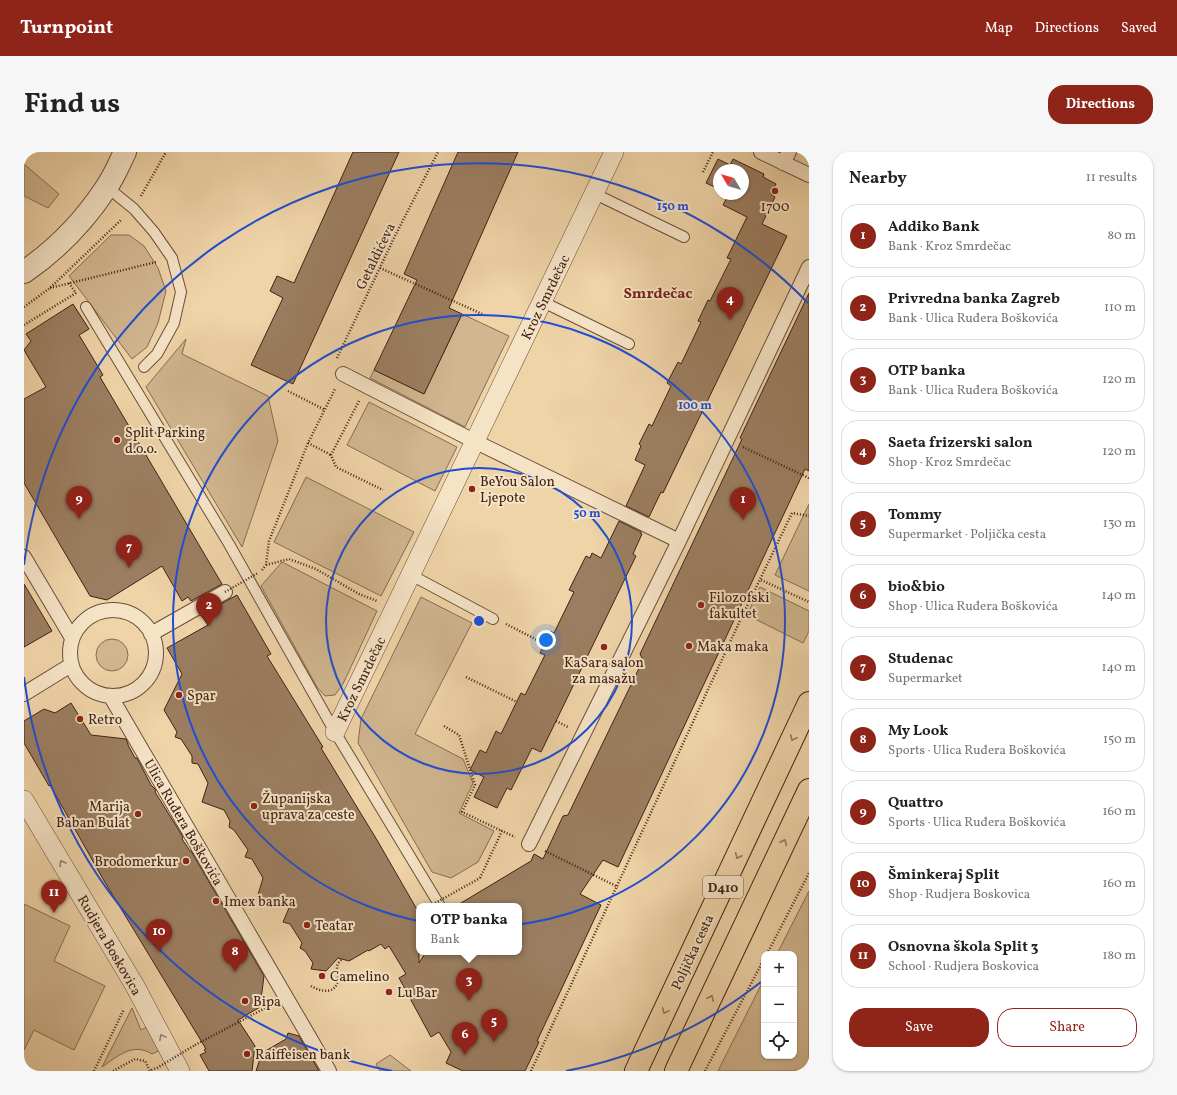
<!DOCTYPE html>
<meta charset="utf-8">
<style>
body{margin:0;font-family:Vollkorn,serif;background:#f6f6f6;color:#222}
.controls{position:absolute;right:12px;bottom:12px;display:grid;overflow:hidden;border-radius:8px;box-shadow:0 1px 3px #0004}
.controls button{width:36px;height:36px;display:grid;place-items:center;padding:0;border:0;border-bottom:1px solid #e0e0e0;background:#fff;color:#222;font:20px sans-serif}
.compass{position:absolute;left:689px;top:12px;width:36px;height:36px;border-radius:50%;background:#fff;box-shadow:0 1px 3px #0004;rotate:308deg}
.you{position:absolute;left:522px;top:488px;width:14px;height:14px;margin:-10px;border:3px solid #fff;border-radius:50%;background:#1a73e8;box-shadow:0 0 0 6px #1a73e833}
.badge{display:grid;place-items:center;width:26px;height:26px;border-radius:50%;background:#8f2418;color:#fff;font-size:13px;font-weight:700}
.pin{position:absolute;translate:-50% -33px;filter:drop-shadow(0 1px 2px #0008)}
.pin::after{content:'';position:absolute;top:21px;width:14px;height:12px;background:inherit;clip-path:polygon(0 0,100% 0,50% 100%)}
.popup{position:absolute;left:392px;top:751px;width:106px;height:52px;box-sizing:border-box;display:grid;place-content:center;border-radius:8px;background:#fff;filter:drop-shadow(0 1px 3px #0005);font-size:13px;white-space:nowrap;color:#767676}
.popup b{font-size:15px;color:#222}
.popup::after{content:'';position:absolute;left:50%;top:100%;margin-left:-8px;border:8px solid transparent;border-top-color:#fff}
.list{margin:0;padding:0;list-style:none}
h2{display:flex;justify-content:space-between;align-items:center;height:52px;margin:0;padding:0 16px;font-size:17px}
h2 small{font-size:13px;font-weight:400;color:#767676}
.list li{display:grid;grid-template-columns:26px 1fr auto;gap:12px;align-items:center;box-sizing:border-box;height:64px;margin:0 8px 8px;padding:0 8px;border:1px solid #e0e0e0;border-radius:16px}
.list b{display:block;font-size:15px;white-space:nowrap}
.list p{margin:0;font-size:13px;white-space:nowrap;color:#767676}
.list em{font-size:13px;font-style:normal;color:#767676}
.actions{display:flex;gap:8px;padding:12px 16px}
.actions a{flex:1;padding:9px 0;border:1px solid #8f2418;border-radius:16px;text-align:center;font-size:14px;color:#8f2418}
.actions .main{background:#8f2418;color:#fff}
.icon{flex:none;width:22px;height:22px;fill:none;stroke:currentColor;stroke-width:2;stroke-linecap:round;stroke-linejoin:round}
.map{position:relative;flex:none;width:785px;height:919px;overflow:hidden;border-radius:16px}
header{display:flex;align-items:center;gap:24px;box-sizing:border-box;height:56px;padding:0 20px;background:#8f2418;color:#fff}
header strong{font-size:19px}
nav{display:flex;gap:22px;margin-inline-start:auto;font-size:14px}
.intro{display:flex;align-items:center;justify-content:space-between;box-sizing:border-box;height:96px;padding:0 24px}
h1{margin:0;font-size:28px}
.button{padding:10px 18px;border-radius:16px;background:#8f2418;color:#fff;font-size:14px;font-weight:700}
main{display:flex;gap:24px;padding:0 24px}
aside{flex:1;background:#fff;border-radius:16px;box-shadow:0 1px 3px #0004}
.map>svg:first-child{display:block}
.green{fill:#d1b68f;stroke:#886c52}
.building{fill:#9b7e61;stroke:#402115}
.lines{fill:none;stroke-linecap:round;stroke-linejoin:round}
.service-casing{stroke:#6c4e3a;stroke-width:12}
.pedestrian-casing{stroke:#6c4e3a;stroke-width:16}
.minor-casing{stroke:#6c4e3a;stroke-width:20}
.tertiary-casing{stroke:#6c4e3a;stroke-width:24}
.primary-casing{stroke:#402115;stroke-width:24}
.path{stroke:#402115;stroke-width:2.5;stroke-dasharray:1 2;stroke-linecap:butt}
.service{stroke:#f5e3c6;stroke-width:10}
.pedestrian{stroke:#f5e3c6;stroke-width:14}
.minor{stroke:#f5e3c6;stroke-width:19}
.tertiary{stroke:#f5e3c6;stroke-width:22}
.primary{stroke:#efd4a8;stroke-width:22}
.path-bridge{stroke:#402115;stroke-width:2.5;stroke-dasharray:1 2;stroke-linecap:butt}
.oneway{stroke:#987a5e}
.oneway2{stroke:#9a826e}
.ring{fill:none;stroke:#1d4ed8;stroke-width:2}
.poi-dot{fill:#8f2418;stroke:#f5e3c6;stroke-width:1.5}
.labels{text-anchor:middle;stroke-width:4;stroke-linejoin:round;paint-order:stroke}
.shield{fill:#f5e3c6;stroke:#765b4a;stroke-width:1}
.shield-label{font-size:13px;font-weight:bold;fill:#402115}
.poi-label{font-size:14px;fill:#402115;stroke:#f5e3c6;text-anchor:start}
.street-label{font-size:14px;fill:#402115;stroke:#f5e3c6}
.neighbourhood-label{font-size:15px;font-weight:bold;fill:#7a1f14;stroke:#f5e3c6}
.centre{fill:#1d4ed8;stroke:#f5e3c6;stroke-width:2}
.ring-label{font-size:12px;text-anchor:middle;font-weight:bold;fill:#1d4ed8;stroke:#f5e3c6;stroke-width:4;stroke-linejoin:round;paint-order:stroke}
</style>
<header>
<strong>Turnpoint</strong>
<nav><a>Map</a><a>Directions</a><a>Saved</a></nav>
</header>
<div class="intro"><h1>Find us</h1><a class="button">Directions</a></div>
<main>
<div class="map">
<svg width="785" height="919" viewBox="0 0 785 919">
<rect width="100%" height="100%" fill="#efd4a8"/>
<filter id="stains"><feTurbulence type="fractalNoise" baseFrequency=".005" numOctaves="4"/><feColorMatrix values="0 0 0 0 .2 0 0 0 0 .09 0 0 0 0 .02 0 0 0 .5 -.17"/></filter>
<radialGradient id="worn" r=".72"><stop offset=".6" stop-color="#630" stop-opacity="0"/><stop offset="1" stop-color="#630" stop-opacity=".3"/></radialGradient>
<path class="green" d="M 0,12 L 35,42 L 24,56 L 0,44 Z
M 87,83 L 105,83 L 120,94 L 134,116 L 142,139 L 134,171 L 123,195 L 108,207 L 45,124 Z
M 438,162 L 485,184 L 441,275 L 346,226 L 350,218 L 400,242 Z
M 162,187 L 158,202 L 244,244 L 254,289 L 218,395 L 122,235 Z
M 345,250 L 433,295 L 411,339 L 323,293 Z
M 282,325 L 390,380 L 357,444 L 250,390 Z
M 785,352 L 785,439 L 751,423 Z
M 258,410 L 353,459 L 319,532 L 311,543 L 301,544 L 293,535 L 237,434 Z
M 736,435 L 785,459 L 785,479 L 779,491 L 723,463 Z
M 397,445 L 448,471 L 391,582 L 439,607 L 449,631 L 435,661 L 470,679 L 454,710 L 427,726 L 408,720 L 334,591 L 337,567 Z
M72 503a16 16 0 1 1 32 0a16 16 0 1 1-32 0Z
M 785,739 L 785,919 L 694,919 L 740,827 L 740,904 L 770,904 L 770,802 L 753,802 Z
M 0,752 L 46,774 L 30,809 L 81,834 L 50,898 L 10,878 L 0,898 Z
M 108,856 L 117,878 L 123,875 L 139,897 L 128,902 C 109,890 94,904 78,915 Z
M 366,903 L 387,919 L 356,919 L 352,912 Z"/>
<path class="building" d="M 329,0 L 375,0 L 269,232 L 227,213 L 259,146 L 246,139 L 253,124 L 270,131 Z
M 434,0 L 494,0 L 425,156 L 438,162 L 400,242 L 350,218 L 393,128 L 380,122 Z
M 694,7 L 706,13 L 709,7 L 740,22 L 739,25 L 752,32 L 747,42 L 751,45 L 738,72 L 763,84 L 639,341 L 637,340 L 625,365 L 602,354 L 621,313 L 611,308 L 617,294 L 615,292 L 625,272 L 628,274 L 647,234 L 643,231 L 654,210 L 657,212 L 677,170 L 674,169 L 684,148 L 686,149 L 707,107 L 703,106 L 723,65 L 699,53 L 705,42 L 719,42 L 719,18 L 695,18 L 695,37 L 682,31 Z
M 785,141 L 785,319 L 781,317 L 594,715 L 579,708 L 556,742 L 577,753 L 513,889 L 515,890 L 501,919 L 439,919 L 422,911 L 427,900 L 415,880 L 407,885 L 375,826 L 382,822 L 365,794 L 361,797 L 357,792 L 345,799 L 344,798 L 325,809 L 314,806 L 302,819 L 287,817 L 289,811 L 281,799 L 276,796 L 278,791 L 266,772 L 259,770 L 265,756 L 233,746 L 239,726 L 228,707 L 221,705 L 224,698 L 210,678 L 205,675 L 206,669 L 200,658 L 178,650 L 184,631 L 174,612 L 168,611 L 168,604 L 157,587 L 151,585 L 153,580 L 140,558 L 158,522 L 143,496 L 184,473 L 177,463 L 213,443 L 247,502 L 243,504 L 299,595 L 297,596 L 353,688 L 395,761 L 395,811 L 402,800 L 495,800 L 495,754 L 432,754 L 507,709 L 510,702 L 519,707 L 539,664 L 544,663 L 619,508 L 616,502 L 718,287 L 716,286 Z
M 49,152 L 65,177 L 55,183 L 79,223 L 76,225 L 198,432 L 167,449 L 164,445 L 158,449 L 138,414 L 83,448 L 66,444 L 0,331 L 0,247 L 22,235 L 0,198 L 7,189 L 2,182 Z
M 595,369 L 617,380 L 617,382 L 618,382 L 609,402 L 612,404 L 517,600 L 508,596 L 487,638 L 483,636 L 473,656 L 450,645 L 460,625 L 446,618 L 456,598 L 462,601 L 472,579 L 477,582 L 497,541 L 501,543 L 521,503 L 516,501 L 526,479 L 530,481 L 550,440 L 545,438 L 562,404 L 566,406 L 568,401 L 577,406 Z
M 0,432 L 28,479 L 0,495 Z
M 47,551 L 67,583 L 102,587 L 104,592 L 104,593 L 111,606 L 113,606 L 127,633 L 132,638 L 131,640 L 159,685 L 158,687 L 166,699 L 167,699 L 240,824 L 236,855 L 214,868 L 231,894 L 228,919 L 185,919 L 176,903 L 182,900 L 180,898 L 182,897 L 79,727 L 26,633 L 25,634 L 0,591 L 0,569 L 20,557 L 31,561 Z
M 264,881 L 275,884 L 295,919 L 232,919 L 238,901 L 262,887 Z"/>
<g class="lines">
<defs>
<path id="service" d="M 83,35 L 110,57 L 130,80 L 148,106 L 157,140 L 150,171 L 133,202 L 120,215
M 571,42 L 660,85
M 519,150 L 605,192
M 62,155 L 205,392 L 311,580 L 416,754
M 387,423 L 469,467"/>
<path id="pedestrian" d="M 737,0 L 785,23
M 759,11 L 765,0
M 319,222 L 452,290 L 655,389
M 0,405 L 48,486
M46 501a43 43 0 1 1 86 0a43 43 0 1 1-86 0Z
M 127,482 L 201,440
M 0,542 L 47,513
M 87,545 L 305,919
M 505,692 L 655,389 L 785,115"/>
<path id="minor" d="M 311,580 L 590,0
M 0,648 L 111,834 L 156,919"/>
<path id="tertiary" d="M 0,120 C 32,98 61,68 82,36 C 90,25 95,12 101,0"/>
<path id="primary" d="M 612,919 L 785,551
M 652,919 L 785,638"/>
</defs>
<use href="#service" class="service-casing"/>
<use href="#pedestrian" class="pedestrian-casing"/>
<use href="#minor" class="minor-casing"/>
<use href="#tertiary" class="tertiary-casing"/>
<use href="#primary" class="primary-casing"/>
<path class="path" d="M 679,20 L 689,0
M 117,44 L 142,0
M 356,116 L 458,162
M 45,131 L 52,141
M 26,136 L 132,110
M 0,155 L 26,136 L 98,67
M 0,173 L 52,141
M 313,206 L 371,84 L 414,0
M 264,239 L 301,258
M 335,249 L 307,303 L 312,315 L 359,338
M 284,291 L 307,303
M 719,295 L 785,326
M 242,413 L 265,407 L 292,417 L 335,442 L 353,449
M 238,418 L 242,413 L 245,389 L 284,291 L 311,237
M 737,428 L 785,450
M 482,472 L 521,492
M 560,511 L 573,517
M 442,525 L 493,550
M 532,569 L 544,575
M 420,574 L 435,583 L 451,633 L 438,660 L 478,679
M 521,699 L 594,735
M 456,726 L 478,679 L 491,685
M 743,802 L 785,721
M 287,834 C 297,840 312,843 314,827 C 314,823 313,819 313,815 C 313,812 316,809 318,807
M 171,893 L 247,853
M 70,919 L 100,857
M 89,919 L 111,907 L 121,909 L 126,919 L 132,916
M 507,919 L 714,473 L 768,361 L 785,364
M 681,919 L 740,807"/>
<use href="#service" class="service"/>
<use href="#pedestrian" class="pedestrian"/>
<use href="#minor" class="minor"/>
<use href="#tertiary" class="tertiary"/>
<use href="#primary" class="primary"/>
<path class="path-bridge" d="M 201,440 L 234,421
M 406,754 L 456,726
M 133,916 L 171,893"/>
</g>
<defs><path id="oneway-chevron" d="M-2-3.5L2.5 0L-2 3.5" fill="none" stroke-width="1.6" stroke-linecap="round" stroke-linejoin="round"/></defs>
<g class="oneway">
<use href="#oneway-chevron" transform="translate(769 586) rotate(115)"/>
<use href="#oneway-chevron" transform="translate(760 690) rotate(-65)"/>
<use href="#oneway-chevron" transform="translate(714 704) rotate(115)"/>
<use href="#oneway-chevron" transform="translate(687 846) rotate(-65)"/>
<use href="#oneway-chevron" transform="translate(641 859) rotate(115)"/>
</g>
<g class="oneway2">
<use href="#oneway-chevron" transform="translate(38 711) rotate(-121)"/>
<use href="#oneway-chevron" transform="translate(138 885) rotate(-118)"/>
</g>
<g class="ring">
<circle cx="455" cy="469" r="153"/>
<circle cx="455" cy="469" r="306"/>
<path d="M737 830A458 458 0 0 1 542 919M368 919A458 458 0 0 1 0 525M0 413A458 458 0 0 1 784 151"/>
</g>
<g class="poi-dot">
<circle cx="751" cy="39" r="4"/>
<circle cx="93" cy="288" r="4"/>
<circle cx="448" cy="337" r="4"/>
<circle cx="677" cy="453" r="4"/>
<circle cx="665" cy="494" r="4"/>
<circle cx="580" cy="495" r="4"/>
<circle cx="155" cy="543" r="4"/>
<circle cx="56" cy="567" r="4"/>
<circle cx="230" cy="654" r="4"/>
<circle cx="114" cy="662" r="4"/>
<circle cx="162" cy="709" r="4"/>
<circle cx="192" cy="749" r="4"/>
<circle cx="283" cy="773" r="4"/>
<circle cx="298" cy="824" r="4"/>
<circle cx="365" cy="840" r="4"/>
<circle cx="221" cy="849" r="4"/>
<circle cx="223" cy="902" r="4"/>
</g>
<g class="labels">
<rect class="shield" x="679" y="724" width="40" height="22" rx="3"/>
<g class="shield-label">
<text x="699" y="740">D410</text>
</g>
<g class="poi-label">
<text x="751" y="59" text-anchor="middle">1700</text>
<text x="101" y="285">Split Parking<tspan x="101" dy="16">d.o.o.</tspan></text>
<text x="456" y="334">BeYou Salon<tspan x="456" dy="16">Ljepote</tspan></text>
<text x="685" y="450">Filozofski<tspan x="685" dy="16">fakultet</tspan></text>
<text x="673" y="499">Maka maka</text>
<text x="580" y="515" text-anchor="middle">KaSara salon<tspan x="580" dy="16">za masažu</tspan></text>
<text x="163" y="548">Spar</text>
<text x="64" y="572">Retro</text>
<text x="238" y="651">Županijska<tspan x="238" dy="16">uprava za ceste</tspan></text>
<text x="106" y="659" text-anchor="end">Marija<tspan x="106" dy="16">Baban Bulat</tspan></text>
<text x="154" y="714" text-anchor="end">Brodomerkur</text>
<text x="200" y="754">Imex banka</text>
<text x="291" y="778">Teatar</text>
<text x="306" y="829">Camelino</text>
<text x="373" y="845">Lu Bar</text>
<text x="229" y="854">Bipa</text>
<text x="231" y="907">Raiffeisen bank</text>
</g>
<g class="street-label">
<text transform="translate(351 104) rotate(-64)" y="5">Getaldićeva</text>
<text transform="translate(521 145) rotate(-64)" y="5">Kroz Smrdečac</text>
<text transform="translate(337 527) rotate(-64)" y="5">Kroz Smrdečac</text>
<text transform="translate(160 670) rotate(60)" y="5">Ulica Ruđera Boškovića</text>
<text transform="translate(86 793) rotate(60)" y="5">Rudjera Boskovica</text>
<text transform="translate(668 800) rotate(-65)" y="5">Poljička cesta</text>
</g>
<g class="neighbourhood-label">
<text x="634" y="146">Smrdečac</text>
</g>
</g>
<circle cx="455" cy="469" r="6" class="centre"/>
<g class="ring-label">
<text x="649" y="58">150 m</text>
<text x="671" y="257">100 m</text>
<text x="563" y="365">50 m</text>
</g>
<rect width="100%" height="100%" filter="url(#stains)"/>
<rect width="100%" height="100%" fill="url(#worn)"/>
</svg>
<div class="controls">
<button>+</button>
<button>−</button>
<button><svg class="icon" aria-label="locate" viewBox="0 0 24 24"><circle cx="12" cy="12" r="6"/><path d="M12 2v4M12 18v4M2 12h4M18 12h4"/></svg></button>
</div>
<svg class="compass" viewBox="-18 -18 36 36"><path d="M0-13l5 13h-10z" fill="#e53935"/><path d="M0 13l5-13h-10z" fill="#767676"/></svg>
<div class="you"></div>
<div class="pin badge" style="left:719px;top:368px">1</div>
<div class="pin badge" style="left:185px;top:474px">2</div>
<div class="pin badge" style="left:445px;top:849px">3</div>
<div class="popup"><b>OTP banka</b>Bank</div>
<div class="pin badge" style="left:706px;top:168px">4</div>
<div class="pin badge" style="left:470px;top:890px">5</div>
<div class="pin badge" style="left:441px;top:903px">6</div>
<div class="pin badge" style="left:105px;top:416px">7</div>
<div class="pin badge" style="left:211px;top:820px">8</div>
<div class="pin badge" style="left:55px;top:367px">9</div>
<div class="pin badge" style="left:135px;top:800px">10</div>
<div class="pin badge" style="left:30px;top:761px">11</div>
</div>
<aside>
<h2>Nearby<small>11 results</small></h2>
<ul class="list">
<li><span class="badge">1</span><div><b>Addiko Bank</b><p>Bank · Kroz Smrdečac</p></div><em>80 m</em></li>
<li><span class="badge">2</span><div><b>Privredna banka Zagreb</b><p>Bank · Ulica Ruđera Boškovića</p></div><em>110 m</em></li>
<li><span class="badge">3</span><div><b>OTP banka</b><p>Bank · Ulica Ruđera Boškovića</p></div><em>120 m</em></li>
<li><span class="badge">4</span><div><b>Saeta frizerski salon</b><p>Shop · Kroz Smrdečac</p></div><em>120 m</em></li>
<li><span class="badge">5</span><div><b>Tommy</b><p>Supermarket · Poljička cesta</p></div><em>130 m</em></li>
<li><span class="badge">6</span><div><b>bio&amp;bio</b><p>Shop · Ulica Ruđera Boškovića</p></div><em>140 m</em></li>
<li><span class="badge">7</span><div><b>Studenac</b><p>Supermarket</p></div><em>140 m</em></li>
<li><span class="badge">8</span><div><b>My Look</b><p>Sports · Ulica Ruđera Boškovića</p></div><em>150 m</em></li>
<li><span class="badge">9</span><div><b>Quattro</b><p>Sports · Ulica Ruđera Boškovića</p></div><em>160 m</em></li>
<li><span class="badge">10</span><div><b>Šminkeraj Split</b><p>Shop · Rudjera Boskovica</p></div><em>160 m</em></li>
<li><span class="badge">11</span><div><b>Osnovna škola Split 3</b><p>School · Rudjera Boskovica</p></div><em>180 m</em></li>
</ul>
<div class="actions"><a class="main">Save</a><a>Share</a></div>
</aside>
</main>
